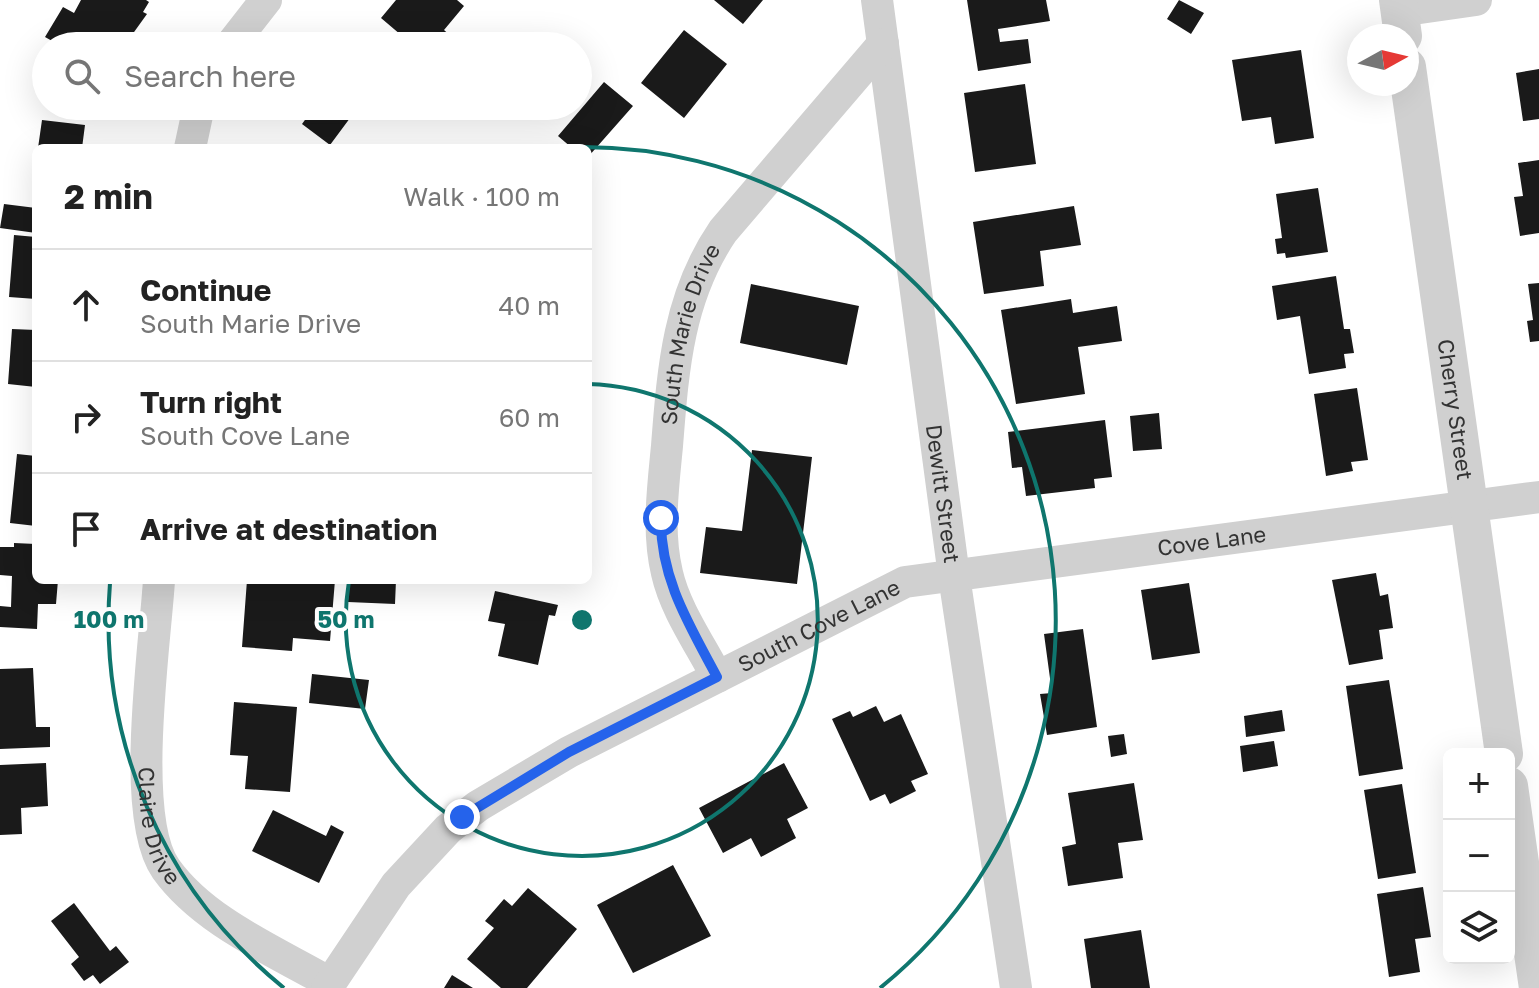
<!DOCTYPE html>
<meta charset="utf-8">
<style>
body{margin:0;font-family:"Golos Text",sans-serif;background:#f2f2f2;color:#222}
.controls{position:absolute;right:24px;bottom:24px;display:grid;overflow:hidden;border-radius:12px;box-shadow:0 8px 32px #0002}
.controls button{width:72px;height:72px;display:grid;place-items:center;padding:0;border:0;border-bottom:2px solid #e0e0e0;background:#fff;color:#222;font:40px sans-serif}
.compass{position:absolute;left:1347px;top:24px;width:72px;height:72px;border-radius:50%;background:#fff;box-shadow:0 8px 32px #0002;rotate:82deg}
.stop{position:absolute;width:24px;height:24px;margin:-18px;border:6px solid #2563eb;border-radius:50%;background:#fff}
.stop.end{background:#2563eb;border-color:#fff;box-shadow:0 2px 8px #0008}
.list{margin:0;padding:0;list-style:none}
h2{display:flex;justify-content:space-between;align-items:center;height:104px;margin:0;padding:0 32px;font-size:34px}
h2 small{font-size:26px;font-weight:400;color:#767676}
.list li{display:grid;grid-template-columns:52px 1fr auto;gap:24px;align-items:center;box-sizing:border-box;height:112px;padding:0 32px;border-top:2px solid #e0e0e0}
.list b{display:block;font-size:30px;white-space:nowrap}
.list p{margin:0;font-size:26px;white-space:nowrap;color:#767676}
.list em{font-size:26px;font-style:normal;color:#767676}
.icon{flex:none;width:44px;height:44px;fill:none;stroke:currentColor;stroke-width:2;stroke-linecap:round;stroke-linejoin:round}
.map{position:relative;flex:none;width:1539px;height:988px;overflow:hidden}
.search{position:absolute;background:#fff;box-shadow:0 8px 32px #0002;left:32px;top:32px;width:560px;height:88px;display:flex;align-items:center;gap:20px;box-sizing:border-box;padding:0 28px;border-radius:44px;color:#767676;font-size:30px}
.panel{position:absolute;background:#fff;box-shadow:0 8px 32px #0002;left:32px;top:144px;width:560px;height:440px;border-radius:12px}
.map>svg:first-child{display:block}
.building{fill:#1a1a1a}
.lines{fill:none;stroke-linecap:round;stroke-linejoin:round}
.minor{stroke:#d0d0d0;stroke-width:32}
.tertiary{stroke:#d0d0d0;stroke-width:38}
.route{stroke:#2563eb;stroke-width:10}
.ring{fill:none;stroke:#0f766e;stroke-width:4}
.labels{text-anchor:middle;stroke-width:8;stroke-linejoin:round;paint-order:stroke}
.street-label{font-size:22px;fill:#333;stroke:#fff}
.centre{fill:#0f766e;stroke:#fff;stroke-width:4}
.ring-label{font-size:24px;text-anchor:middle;font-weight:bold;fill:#0f766e;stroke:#fff;stroke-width:8;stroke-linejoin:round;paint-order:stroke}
</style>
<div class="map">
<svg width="1539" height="988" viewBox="0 0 1539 988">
<rect width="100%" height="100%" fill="#fff"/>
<path class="building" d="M 81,0 L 146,0 L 149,2 L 143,12 L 147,14 L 124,46 L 61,46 L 45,37 L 63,7 L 74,13 Z
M 396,0 L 457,0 L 464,6 L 444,30 L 462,46 L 414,46 L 381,18 Z
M 714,0 L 763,0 L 743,24 Z
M 967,0 L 1046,0 L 1050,21 L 998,29 L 1000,42 L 1028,39 L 1031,63 L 978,71 Z
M 1179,0 L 1204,13 L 1191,34 L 1167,19 Z
M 684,30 L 727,64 L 684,118 L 641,83 Z
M 1301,50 L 1314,138 L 1275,144 L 1271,117 L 1242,121 L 1232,60 Z
M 1539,69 L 1539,119 L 1523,121 L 1516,73 Z
M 604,82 L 633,106 L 588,157 L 588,148 L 572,148 L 558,136 Z
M 1025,84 L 1036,164 L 975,172 L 964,93 Z
M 315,106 L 372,106 L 361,120 L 353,114 L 330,145 L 302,124 Z
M 42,120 L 85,125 L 82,148 L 38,148 Z
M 1539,160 L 1539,233 L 1520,236 L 1514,197 L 1523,196 L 1518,163 Z
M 1318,188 L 1328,252 L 1286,258 L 1285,253 L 1277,254 L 1275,239 L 1282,238 L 1276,194 Z
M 4,204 L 36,208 L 36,233 L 0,228 Z
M 1074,206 L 1081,245 L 1040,251 L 1044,286 L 984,294 L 973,222 Z
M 14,235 L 36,237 L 36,299 L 9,297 Z
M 1336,276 L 1344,329 L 1350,329 L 1354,353 L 1344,354 L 1346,368 L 1309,374 L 1300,316 L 1277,320 L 1272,286 Z
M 1539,283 L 1539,341 L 1530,342 L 1527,321 L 1533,320 L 1528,284 Z
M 751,284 L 859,306 L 847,365 L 740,343 Z
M 1071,299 L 1073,313 L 1117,306 L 1122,341 L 1078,347 L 1085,394 L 1016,404 L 1001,310 Z
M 12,329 L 36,330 L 36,387 L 8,384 Z
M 1357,388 L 1368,460 L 1351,462 L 1353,471 L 1326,476 L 1314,394 Z
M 1159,413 L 1162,449 L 1133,451 L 1130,416 Z
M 1105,420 L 1112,477 L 1094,479 L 1095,488 L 1026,496 L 1022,467 L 1012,468 L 1008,432 Z
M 752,450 L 812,457 L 797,584 L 700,573 L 706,527 L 742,531 Z
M 17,454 L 36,456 L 36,526 L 10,523 Z
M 14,543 L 36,544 L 36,580 L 58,580 L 56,604 L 38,604 L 37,629 L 0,627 L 0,606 L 11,607 L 12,576 L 0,575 L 0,547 L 14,547 Z
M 1376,573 L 1380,596 L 1388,594 L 1393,628 L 1379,630 L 1383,659 L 1349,665 L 1332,580 Z
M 247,580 L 335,580 L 330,641 L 293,638 L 292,651 L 242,647 Z
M 349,580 L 396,580 L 395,604 L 348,602 Z
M 1189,583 L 1200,653 L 1152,660 L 1141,590 Z
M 495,591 L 558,605 L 555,616 L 549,615 L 538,665 L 498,656 L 505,624 L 488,621 Z
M 1083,629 L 1097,727 L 1047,735 L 1040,694 L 1052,693 L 1044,634 Z
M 33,668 L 36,727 L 50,727 L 50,747 L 0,749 L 0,669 Z
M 312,674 L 369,680 L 365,709 L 309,703 Z
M 1389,680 L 1403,769 L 1359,776 L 1346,686 Z
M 234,702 L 297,707 L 290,792 L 245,789 L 248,756 L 230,755 Z
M 876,706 L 884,722 L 901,714 L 928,774 L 911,781 L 916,791 L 890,804 L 885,794 L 870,801 L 832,719 L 850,711 L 853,717 Z
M 1282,710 L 1285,731 L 1246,737 L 1244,716 Z
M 1124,734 L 1127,754 L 1111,757 L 1108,736 Z
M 1274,741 L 1278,766 L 1243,772 L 1240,746 Z
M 46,763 L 48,806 L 21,808 L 22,834 L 0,835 L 0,765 Z
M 784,763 L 808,808 L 787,819 L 796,838 L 761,857 L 751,838 L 723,853 L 699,808 Z
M 1134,783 L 1143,840 L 1118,843 L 1123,878 L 1068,886 L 1062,847 L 1076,844 L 1068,793 Z
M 1402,784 L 1416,873 L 1378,879 L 1364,790 Z
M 273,810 L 326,836 L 331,825 L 344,832 L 319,883 L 252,851 Z
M 673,865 L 711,936 L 633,973 L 597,905 Z
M 1423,887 L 1431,937 L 1415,939 L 1420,972 L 1389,977 L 1377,894 Z
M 528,888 L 577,929 L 527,988 L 501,988 L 467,959 L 494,928 L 485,921 L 504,899 L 512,906 Z
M 74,903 L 110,951 L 116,946 L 129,962 L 100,984 L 93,975 L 84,981 L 71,964 L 79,957 L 51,921 Z
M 1141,930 L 1150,988 L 1091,988 L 1084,939 Z
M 452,975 L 473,988 L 444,988 Z"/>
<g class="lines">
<g class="minor">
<path id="s1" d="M 877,0 L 954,576 L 1016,988"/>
<path d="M 1399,11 L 1476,0"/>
<path d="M 230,46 L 266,0"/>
<path d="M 190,148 L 199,106"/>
<path id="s2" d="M 159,580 C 155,646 129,817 166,869 C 204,922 275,951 330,983"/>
<path id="s3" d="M 717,677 C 700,644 675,609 667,573 C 657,531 663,488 667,446 C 673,369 678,297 723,231 L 883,44"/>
<path id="s4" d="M 327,988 L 396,885 L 448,829 L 478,806 L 569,752 L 905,582 L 1539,497"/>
</g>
<g class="tertiary">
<path d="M 1398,0 L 1403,36"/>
<path id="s5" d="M 1407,67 L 1504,754"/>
<path d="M 1509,786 L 1538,988"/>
</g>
</g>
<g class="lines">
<path class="route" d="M 462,817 L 569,752 L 717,677 C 690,626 660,579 661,518"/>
</g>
<g class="ring">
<path d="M588 384A236 236 0 1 1 349 581"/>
<path d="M284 988A473 473 0 0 1 110 583M553 148A473 473 0 0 1 880 988"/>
</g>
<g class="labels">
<g class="street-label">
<text dy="8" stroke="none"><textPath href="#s3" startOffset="358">South Marie Drive</textPath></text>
<text dy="8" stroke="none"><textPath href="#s5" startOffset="346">Cherry Street</textPath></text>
<text dy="8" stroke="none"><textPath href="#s1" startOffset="498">Dewitt Street</textPath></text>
<text dy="8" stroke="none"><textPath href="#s4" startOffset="1030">Cove Lane</textPath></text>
<text dy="8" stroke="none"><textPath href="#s4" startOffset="624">South Cove Lane</textPath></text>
<text dy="8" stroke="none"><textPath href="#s2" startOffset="248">Claire Drive</textPath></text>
</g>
</g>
<circle cx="582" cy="620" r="12" class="centre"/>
<g class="ring-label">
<text x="346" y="628">50 m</text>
<text x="109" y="628">100 m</text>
</g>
</svg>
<div class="controls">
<button>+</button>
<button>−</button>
<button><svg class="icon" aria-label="layers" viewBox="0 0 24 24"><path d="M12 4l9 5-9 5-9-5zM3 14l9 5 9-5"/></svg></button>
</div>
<svg class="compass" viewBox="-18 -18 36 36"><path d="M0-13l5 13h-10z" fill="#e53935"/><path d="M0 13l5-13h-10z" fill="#767676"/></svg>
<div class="stop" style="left:661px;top:518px"></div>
<div class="stop end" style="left:462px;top:817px"></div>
<div class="search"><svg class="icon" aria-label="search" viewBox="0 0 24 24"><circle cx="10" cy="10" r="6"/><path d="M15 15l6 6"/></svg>Search here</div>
<section class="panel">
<h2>2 min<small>Walk · 100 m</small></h2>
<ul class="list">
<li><svg class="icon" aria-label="ahead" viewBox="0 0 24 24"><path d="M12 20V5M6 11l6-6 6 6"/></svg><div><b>Continue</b><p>South Marie Drive</p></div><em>40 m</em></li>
<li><svg class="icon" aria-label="right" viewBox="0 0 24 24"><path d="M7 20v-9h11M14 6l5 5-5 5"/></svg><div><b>Turn right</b><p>South Cove Lane</p></div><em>60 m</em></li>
<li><svg class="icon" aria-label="arrive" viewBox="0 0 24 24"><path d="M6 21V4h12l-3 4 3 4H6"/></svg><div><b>Arrive at destination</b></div></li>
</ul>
</section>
</div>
